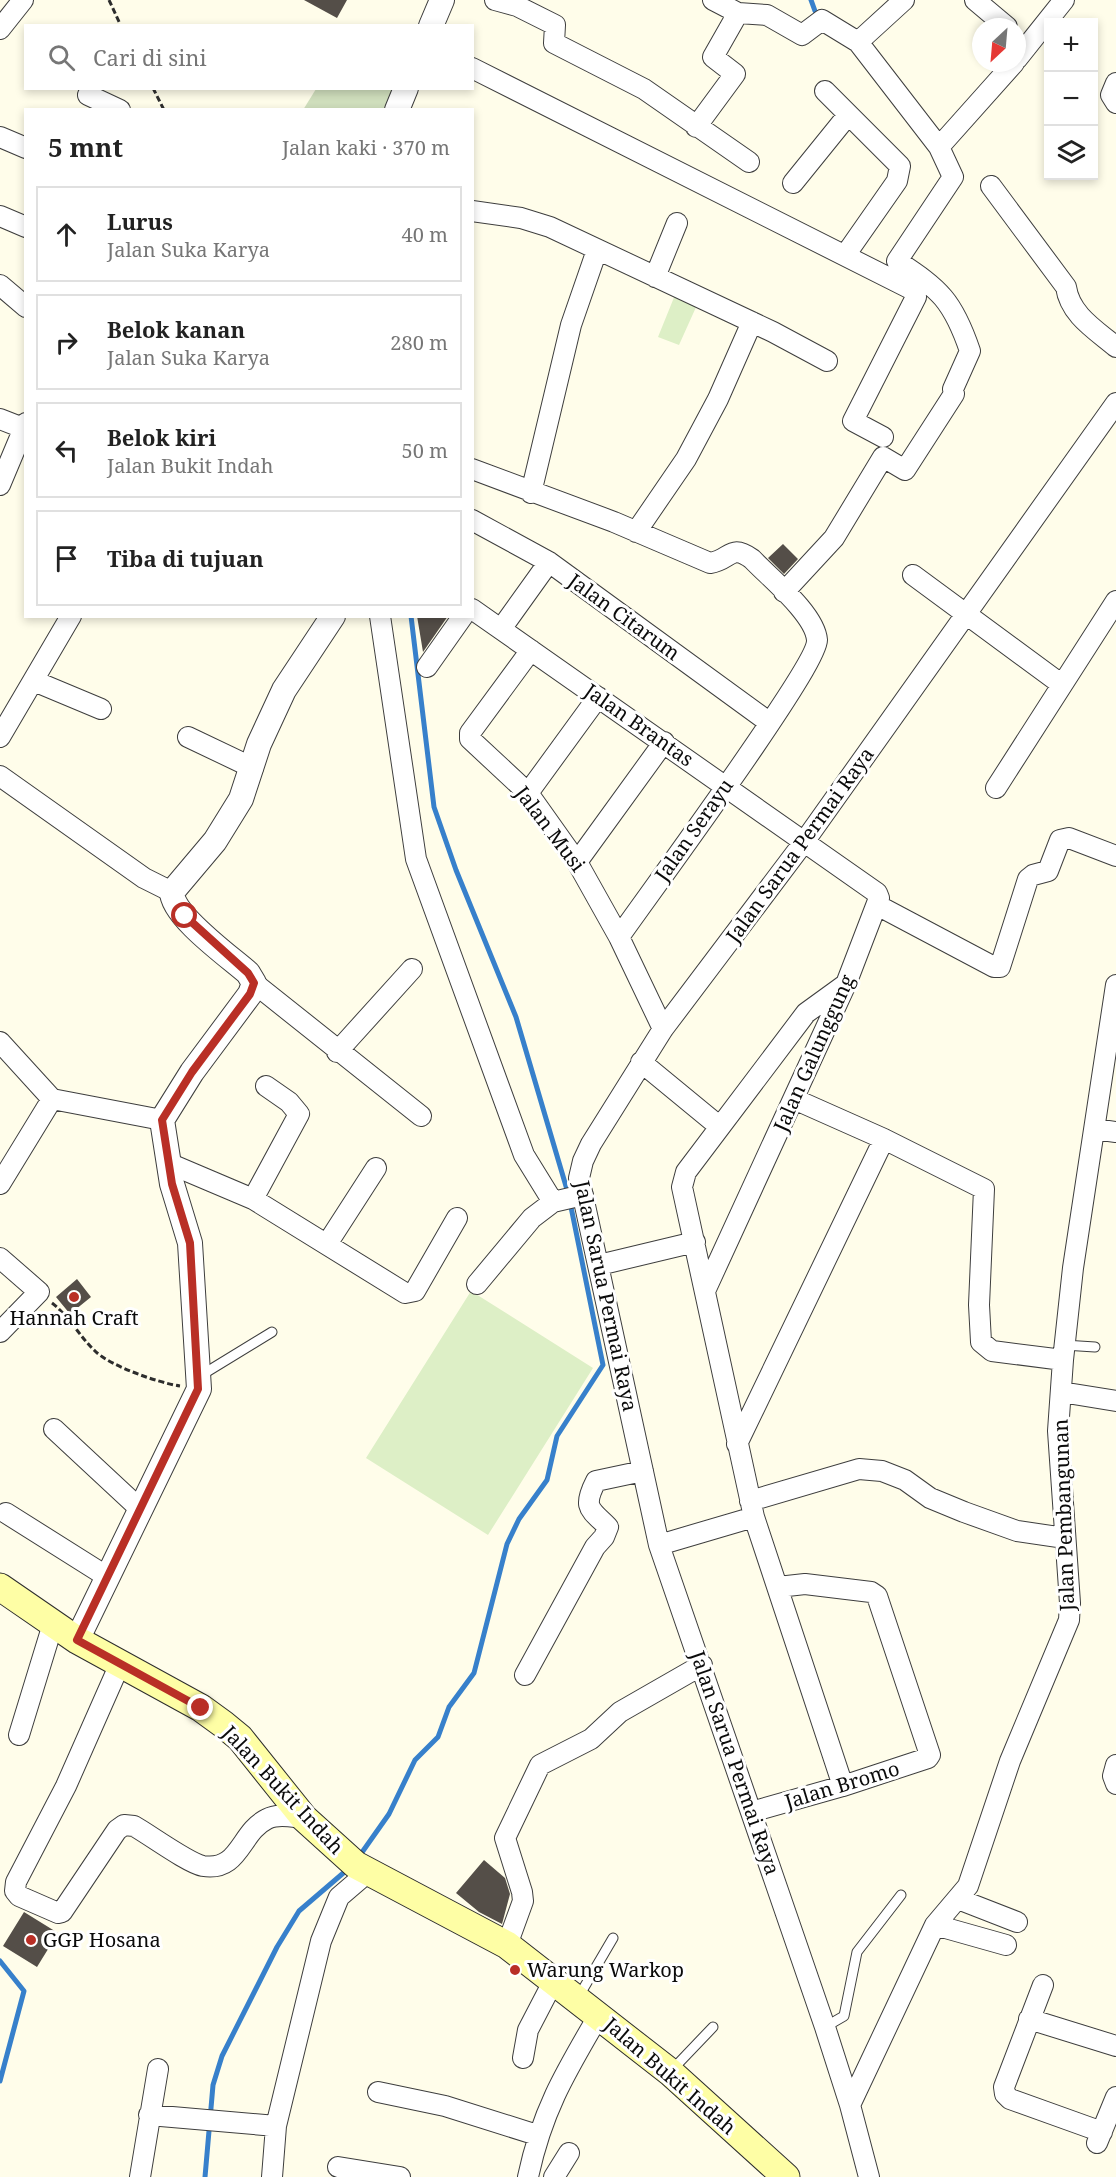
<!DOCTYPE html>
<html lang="id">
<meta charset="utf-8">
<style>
body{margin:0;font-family:"Noto Serif",serif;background:#f6f6f6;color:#222}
.controls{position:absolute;right:18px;top:18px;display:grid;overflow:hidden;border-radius:0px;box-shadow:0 3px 9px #0003}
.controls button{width:54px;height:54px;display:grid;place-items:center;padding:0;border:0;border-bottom:2px solid #e0e0e0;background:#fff;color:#222;font:30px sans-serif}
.compass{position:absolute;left:972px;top:18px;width:54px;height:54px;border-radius:50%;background:#fff;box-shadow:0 3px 9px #0003;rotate:206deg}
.stop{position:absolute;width:18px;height:18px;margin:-14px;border:4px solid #b92f26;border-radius:50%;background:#fff}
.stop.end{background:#b92f26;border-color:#fff;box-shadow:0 2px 6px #0008}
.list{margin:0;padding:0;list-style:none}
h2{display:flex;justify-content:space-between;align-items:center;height:78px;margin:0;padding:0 24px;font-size:26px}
h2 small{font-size:20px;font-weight:400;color:#767676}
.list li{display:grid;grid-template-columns:39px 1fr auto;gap:18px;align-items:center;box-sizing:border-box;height:96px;margin:0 12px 12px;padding:0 12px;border:2px solid #e0e0e0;border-radius:0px}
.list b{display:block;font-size:22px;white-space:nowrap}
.list p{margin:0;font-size:20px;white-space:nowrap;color:#767676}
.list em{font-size:20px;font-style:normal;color:#767676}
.icon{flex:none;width:33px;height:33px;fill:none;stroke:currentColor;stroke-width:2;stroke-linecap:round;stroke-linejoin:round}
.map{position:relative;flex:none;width:1116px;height:2177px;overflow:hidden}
.search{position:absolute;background:#fff;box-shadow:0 3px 9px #0003;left:24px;top:24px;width:450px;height:66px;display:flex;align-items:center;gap:15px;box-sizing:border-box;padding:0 21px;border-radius:0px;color:#767676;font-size:22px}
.panel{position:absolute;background:#fff;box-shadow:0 3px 9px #0003;left:24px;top:108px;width:450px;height:510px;border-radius:0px}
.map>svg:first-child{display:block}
.cemetery{fill:#d0dfbd}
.pitch{fill:#ddefc6}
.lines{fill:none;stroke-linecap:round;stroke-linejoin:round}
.stream{stroke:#3780cb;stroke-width:5}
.building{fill:#544e48}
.service-casing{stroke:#3e3e3e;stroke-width:11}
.minor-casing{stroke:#3e3e3e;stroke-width:22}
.tertiary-casing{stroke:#3e3e3e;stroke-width:26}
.secondary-casing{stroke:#2d2d2d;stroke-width:29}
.path{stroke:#2d2d2d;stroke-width:3;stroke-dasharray:6 3;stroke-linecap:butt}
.service{stroke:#fff;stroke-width:9}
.minor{stroke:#fff;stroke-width:20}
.tertiary{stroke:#fff;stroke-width:24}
.secondary{stroke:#fefea5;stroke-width:27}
.route{stroke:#b92f26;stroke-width:8}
.poi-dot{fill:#b92f26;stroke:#fff;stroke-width:2}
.labels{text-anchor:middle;stroke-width:6;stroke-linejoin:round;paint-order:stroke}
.street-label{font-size:20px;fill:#0b0b0b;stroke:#fff}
.poi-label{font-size:20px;fill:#0b0b0b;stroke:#fff;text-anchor:start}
</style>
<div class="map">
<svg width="1116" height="2177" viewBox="0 0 1116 2177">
<rect width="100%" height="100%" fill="#fffdea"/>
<path class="cemetery" d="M 316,89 L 397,89 L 388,109 L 303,110 Z"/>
<path class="pitch" d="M 675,295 L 697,305 L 679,345 L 658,337 Z
M 471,1291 L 593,1368 L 488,1535 L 366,1458 Z"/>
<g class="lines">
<path class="stream" d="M 811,0 L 815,11
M 411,616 L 434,807 L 456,870 L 516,1017 L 568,1193
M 358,1858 L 389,1814 L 415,1760 L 438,1737 L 449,1707 L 474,1673 L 507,1544 L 519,1519 L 547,1480 L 557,1436 L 603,1365 L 570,1202
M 0,1961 L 24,1991 L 0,2081
M 205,2177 L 213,2085 L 222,2056 L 277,1947 L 299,1911 L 348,1869"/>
</g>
<path class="building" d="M 304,0 L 347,0 L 337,18 Z
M 783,544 L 798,559 L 784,574 L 768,558 Z
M 417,616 L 448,616 L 423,652 Z
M 77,1279 L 91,1297 L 70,1314 L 56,1297 Z
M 484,1860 L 505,1878 L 510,1894 L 502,1924 L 479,1912 L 456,1893 Z
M 24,1912 L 58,1933 L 37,1967 L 3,1946 Z"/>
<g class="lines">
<defs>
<path id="service" d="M 1064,1345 L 1095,1347
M 200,1376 L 272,1332
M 579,1996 L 613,1938
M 825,2027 L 844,2016 L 857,1952 L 901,1895
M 671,2071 L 713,2027"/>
<path id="minor" d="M 495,0 L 517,6 L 555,25 L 554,43 L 644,89 L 749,162
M 713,0 L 738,13 L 767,15 L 802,35 L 822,20 L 858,42 L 939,147 L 953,177 L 897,261 C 940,289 953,301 970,351 L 953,389 L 954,394 L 905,470 L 883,457 L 834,538 L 784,592
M 975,0 L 1007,27
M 0,29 L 23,0
M 858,42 L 904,0
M 1017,59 L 1064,0
M 472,68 L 915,291 L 916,297 L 853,421 L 883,437
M 1116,83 L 1111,95 L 1116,103
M 825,91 L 900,166 L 897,181 L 846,254
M 88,95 L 120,110
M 696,127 L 735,74 L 713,57 L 738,13
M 0,137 L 26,148
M 939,147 L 1014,63
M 793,183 L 848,115
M 991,186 L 1066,287 C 1070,315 1096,330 1116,347
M 472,211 L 521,218 L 550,227 L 773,332 L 827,361
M 0,216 L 26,227
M 655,277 L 677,223
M 0,285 L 26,307
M 0,419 L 23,428
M 472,469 L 614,522 L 710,563 C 731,560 730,543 752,559 C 770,578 815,614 817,640 C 818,666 646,898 619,937
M 0,485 L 26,423
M 531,493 L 571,325 L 597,250
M 472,520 L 549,562 L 770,723
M 636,532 L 686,459 L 718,399 L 752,322
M 913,575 L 1061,684
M 472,609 L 877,893 L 879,898 L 846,984 L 705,1291
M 380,616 L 416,859 L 524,1155 L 553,1202
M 501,629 L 549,562
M 531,650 L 470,733 L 470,739 L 528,793 L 577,862 L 619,937 L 663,1029
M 427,667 L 463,616
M 34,681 L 101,709
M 0,737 L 71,616
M 188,737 L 253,768
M 0,776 L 144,878 L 172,892
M 996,788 L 1116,601
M 528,793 L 598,697
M 577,862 L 664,742
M 877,905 L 994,967 L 1000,967 L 1028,879 L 1033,875 L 1048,871 L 1060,840 L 1069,838 L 1116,856
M 254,983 L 421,1116
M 0,1042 L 52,1099
M 337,1052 L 412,969
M 641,1062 L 720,1127
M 52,1099 L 162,1120
M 794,1099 L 884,1139 L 984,1189 L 979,1305 L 981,1342 L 992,1351 L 1063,1360
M 1095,1129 L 1116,1132
M 168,1163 L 253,1199 L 405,1293 L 415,1291 L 457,1218
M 0,1184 L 52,1099
M 253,1199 L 299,1114 L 289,1102 L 266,1086
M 327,1244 L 376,1168
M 0,1258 L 39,1292 L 0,1332
M 599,1265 L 695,1242
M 477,1284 L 532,1218 L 553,1202 L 583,1195
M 1061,1392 L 1116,1401
M 54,1429 L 140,1509
M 737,1444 L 884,1139
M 750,1501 L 859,1469 L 882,1471 L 905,1480 L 930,1498 L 964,1512 L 1017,1531 L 1065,1538
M 6,1513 L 106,1576
M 659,1545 L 754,1517
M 119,1666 L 66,1786 L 16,1882 L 15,1891 L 19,1896 L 58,1913 L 62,1912 L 117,1830 L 124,1825 L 134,1826 C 150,1835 188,1863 203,1866 C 240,1872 240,1832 267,1819 C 278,1813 292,1817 304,1818
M 525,1675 L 595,1547 L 604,1537 L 608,1527 C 590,1509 582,1508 596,1481 L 643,1471
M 19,1735 L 53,1624
M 1116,1765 L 1113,1776 L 1116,1784
M 843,1786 L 754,1517 L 682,1187 L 686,1172 L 806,1013 L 846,984
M 751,1812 L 843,1786 L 928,1758 L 930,1755 L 877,1596 L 871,1592 L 805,1584 L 778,1587
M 958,1899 L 1017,1922
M 935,1925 L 1006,1945
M 507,1945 L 523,1901 L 522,1892 L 505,1838 L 540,1765 L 591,1739 L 620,1712 L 702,1665
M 1043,1985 L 1004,2087 L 1005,2094 L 1010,2099 L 1102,2132
M 1029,2019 L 1116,2046
M 523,2058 L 528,2030 L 554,1980
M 378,2092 L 445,2106 L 537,2135
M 850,2105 L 935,1925 L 968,1886 L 1010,1761 L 1069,1620 L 1070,1603 L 1058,1431 L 1063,1360 L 1073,1268 L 1116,985
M 149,2115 L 276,2126
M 1097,2143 L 1116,2097
M 338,2167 L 400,2177
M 140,2177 L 158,2069
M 272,2177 L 276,2126 L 321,1941 L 339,1897 L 367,1873
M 528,2177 C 542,2111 565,2073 599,2015
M 554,2177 L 569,2153
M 869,2177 L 850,2105 L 825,2027 L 659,1545 L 579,1178 L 583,1161 L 591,1144 L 663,1029 L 804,842 L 1116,403"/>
<path id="tertiary" d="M 431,26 L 442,0
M 397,110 L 406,88
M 77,1640 L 199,1389 L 190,1243 L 172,1184 L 162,1120 L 192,1072 L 250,994 L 254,983 L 248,973 C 230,957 172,916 172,892 L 215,841 L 241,799 L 259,744 L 284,690 L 333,616"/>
<path id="secondary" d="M 0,1587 L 77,1640 L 201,1708 L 223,1724 L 240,1738 L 304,1818 L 356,1865 L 507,1945 L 670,2072 L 786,2177"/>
</defs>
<use href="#service" class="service-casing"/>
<use href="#minor" class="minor-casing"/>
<use href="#tertiary" class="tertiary-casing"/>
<use href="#secondary" class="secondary-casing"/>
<path class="path" d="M 109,0 L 121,26
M 153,88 L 164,110
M 52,1303 C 70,1317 79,1336 95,1351 C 110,1366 159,1383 180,1386"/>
<use href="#service" class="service"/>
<use href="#minor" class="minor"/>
<use href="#tertiary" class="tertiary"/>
<use href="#secondary" class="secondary"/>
</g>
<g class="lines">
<path class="route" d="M 185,916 L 248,973 L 254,983 L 250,994 L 192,1072 L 162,1120 L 172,1184 L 190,1243 L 198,1389 L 77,1640 L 201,1708"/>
</g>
<g class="poi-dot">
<circle cx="74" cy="1297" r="6"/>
<circle cx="31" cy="1940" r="6"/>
<circle cx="515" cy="1970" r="6"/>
</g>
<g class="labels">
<g class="street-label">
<text transform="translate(624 617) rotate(36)" y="7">Jalan Citarum</text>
<text transform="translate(639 725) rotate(35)" y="7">Jalan Brantas</text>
<text transform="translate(550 829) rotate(53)" y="7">Jalan Musi</text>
<text transform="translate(694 830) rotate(-55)" y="7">Jalan Serayu</text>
<text transform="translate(800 845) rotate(-54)" y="7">Jalan Sarua Permai Raya</text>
<text transform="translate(814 1053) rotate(-66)" y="7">Jalan Galunggung</text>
<text transform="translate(606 1296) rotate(78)" y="7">Jalan Sarua Permai Raya</text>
<text transform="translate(1064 1515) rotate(-92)" y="7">Jalan Pembangunan</text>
<text transform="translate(735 1763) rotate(71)" y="7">Jalan Sarua Permai Raya</text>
<text transform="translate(842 1785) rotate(-17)" y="7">Jalan Bromo</text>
<text transform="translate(283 1790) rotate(47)" y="7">Jalan Bukit Indah</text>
<text transform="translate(670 2076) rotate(41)" y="7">Jalan Bukit Indah</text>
</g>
<g class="poi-label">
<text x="74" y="1325" text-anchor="middle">Hannah Craft</text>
<text x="43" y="1947">GGP Hosana</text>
<text x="527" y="1977">Warung Warkop</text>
</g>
</g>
</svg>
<div class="controls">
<button>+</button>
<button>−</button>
<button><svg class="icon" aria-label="layers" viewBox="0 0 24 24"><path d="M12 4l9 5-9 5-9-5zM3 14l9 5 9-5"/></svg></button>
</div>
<svg class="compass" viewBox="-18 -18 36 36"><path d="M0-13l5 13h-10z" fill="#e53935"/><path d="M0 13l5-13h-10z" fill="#767676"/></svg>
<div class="stop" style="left:185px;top:916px"></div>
<div class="stop end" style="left:201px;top:1708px"></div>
<div class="search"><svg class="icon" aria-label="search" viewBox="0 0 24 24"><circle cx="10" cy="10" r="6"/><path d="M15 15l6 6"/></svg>Cari di sini</div>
<section class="panel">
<h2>5 mnt<small>Jalan kaki · 370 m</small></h2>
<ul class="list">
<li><svg class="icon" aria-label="ahead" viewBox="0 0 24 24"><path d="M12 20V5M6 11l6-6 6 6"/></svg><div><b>Lurus</b><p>Jalan Suka Karya</p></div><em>40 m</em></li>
<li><svg class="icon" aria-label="right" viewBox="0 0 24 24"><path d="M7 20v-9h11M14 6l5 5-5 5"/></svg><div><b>Belok kanan</b><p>Jalan Suka Karya</p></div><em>280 m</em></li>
<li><svg class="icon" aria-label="left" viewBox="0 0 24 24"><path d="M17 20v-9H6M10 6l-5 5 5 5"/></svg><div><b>Belok kiri</b><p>Jalan Bukit Indah</p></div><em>50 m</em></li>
<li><svg class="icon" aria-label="arrive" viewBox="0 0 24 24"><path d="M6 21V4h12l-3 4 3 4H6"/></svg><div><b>Tiba di tujuan</b></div></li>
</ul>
</section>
</div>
